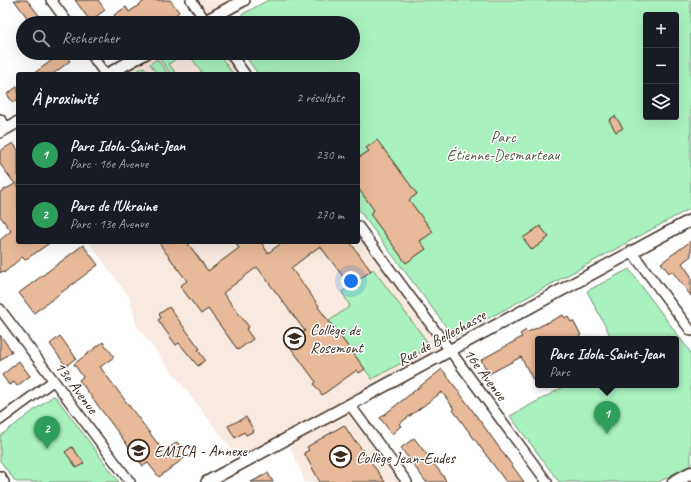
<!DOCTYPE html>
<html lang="fr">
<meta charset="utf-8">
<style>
body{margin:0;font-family:Caveat,sans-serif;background:#242831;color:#f1f3f6}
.controls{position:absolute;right:12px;top:12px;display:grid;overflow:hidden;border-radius:4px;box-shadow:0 4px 16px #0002}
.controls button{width:36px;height:36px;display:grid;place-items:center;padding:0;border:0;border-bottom:1px solid #363941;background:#171b24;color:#f1f3f6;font:20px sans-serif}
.you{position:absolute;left:351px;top:281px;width:14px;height:14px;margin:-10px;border:3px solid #fff;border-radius:50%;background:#1a73e8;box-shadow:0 0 0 6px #1a73e833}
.badge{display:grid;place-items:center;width:26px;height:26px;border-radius:50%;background:#0b8043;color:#fff;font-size:13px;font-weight:700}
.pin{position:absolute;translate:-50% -33px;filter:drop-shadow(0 1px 2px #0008)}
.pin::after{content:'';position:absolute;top:21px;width:14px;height:12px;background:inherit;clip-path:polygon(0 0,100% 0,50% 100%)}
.popup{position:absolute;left:535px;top:336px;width:144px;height:52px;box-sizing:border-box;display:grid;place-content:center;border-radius:4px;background:#171b24;filter:drop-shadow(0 1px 3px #0005);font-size:13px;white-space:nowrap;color:#9ea1a6}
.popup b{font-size:15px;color:#f1f3f6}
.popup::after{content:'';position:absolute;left:50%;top:100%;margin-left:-8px;border:8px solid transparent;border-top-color:#171b24}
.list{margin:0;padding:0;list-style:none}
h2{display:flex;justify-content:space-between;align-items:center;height:52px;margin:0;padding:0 16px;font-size:17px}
h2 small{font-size:13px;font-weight:400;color:#9ea1a6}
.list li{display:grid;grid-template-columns:26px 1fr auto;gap:12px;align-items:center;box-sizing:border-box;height:60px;padding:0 16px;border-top:1px solid #363941}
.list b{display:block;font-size:15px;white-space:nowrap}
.list p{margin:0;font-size:13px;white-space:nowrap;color:#9ea1a6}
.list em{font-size:13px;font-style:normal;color:#9ea1a6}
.icon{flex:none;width:22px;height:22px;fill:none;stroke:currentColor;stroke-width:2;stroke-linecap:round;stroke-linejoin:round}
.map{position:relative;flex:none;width:691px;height:482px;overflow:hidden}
.search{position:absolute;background:#171b24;box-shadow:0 4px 16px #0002;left:16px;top:16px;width:344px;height:44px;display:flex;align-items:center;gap:10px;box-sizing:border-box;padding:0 14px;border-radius:22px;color:#9ea1a6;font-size:15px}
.panel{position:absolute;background:#171b24;box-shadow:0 4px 16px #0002;left:16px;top:72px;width:344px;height:172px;border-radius:4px}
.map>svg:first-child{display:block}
.built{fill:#f8eae0}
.green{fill:#a9f1bf;stroke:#728e6e;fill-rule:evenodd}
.building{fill:#e8ba99;stroke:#3b2a1e}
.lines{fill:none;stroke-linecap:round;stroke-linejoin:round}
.minor-casing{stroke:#3b2a1e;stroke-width:12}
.tertiary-casing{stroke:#3b2a1e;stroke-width:14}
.secondary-casing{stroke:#3b2a1e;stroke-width:15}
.minor{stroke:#fff;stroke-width:9}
.tertiary{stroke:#fff;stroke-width:11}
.secondary{stroke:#fff;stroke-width:12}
.labels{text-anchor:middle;stroke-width:3;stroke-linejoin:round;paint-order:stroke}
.park-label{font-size:16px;fill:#565c46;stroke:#fff}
.poi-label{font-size:16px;fill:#3b2a1e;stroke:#fff;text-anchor:start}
.street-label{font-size:16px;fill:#3b2a1e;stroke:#fff}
</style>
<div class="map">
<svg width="691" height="482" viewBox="0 0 691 482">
<rect width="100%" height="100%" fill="#fff"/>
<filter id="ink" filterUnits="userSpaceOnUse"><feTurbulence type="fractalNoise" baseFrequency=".025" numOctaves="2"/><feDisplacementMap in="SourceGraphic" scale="8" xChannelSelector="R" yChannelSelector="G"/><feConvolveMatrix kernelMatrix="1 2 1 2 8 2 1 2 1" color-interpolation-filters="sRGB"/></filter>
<g filter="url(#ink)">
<path class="built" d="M 191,0 L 244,0 L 206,21 Z
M 146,53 L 230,53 L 245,74 L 108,74 Z
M 358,226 L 450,351 L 350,405 L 407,482 L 305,482 L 287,439 L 242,463 L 137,326 L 129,297 L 89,242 L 358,242 Z"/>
<path class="green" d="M 268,0 L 691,0 L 691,208 L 456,336 L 453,336 L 358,209 L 358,74 L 258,74 L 243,53 L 353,53 L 353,23 L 227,23 ZM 646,15 L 676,15 L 676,117 L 646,117 Z
M 169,53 L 184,53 L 169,64 L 176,74 L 171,74 L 159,58 Z
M 188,53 L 218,53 L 233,74 L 203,74 Z
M 157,59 L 168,74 L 157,74 L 150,64 Z
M 144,67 L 150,74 L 133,74 L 133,73 Z
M 373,269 L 431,347 L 372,379 L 329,321 L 350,306 L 342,292 Z
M 629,269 L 691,353 L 691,465 L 659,482 L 559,482 L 510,416 L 567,385 L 676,385 L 676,339 L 612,339 L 587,291 Z
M 53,396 L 56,397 L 119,482 L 16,482 L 0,461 L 0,436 Z"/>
<path class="building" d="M 14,0 L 27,0 L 45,23 L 31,23 Z
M 75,0 L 98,0 L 105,10 L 90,21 Z
M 146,0 L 170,0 L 179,12 L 165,23 L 121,23 L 114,15 L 126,7 L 129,12 Z
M 62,53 L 64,53 L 70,61 L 53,74 L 33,74 Z
M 18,86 L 18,99 L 13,103 L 7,94 Z
M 615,116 L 623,128 L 616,132 L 609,120 Z
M 377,140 L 417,194 L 409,200 L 433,232 L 420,241 L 426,249 L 406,263 L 370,214 L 374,210 L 358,188 L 358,158 L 369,151 L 366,148 Z
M 13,143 L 18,150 L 18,242 L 51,242 L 25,260 L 22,257 L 4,273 L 3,271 L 0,273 L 0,240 L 11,231 L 0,216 L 0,192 L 15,184 L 0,164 L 0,151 Z
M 540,226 L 549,237 L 532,250 L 523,238 Z
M 691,241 L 691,256 L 682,263 L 691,276 L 691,296 L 672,271 L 669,273 L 661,263 Z
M 158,242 L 187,242 L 208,271 L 239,248 L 235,242 L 261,242 L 268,253 L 283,242 L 350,242 L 371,271 L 350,286 L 320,246 L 291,268 L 319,306 L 318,307 L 365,369 L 359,373 L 357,370 L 322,395 L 314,384 L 316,382 L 288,344 L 305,331 L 257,267 L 223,293 L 249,327 L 246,329 L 253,339 L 238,350 L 208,309 L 201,314 L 180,286 L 187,281 Z
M 83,245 L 98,265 L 34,313 L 19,293 Z
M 169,307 L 200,349 L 198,350 L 205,360 L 198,366 L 179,343 L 176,345 L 158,320 L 161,318 L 159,314 Z
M 563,315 L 565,318 L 568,317 L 571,322 L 573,321 L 581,335 L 579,336 L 580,339 L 538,339 L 538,389 L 521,357 L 489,374 L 481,360 L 522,337 L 520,334 L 526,330 L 528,332 Z
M 0,335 L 12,351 L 0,361 Z
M 60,336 L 76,358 L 66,366 L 50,344 Z
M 103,342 L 114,357 L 100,367 L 164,452 L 177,442 L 187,456 L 159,477 L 148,463 L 143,466 L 79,380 L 83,377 L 74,364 Z
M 19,361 L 30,376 L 17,386 L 14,382 L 9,385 L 2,375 Z
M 442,369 L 462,396 L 524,482 L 506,482 L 453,410 L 454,409 L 442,392 L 399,424 L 401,426 L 392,434 L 380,418 Z
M 246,417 L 254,431 L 246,435 L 244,432 L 235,438 L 228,426 Z
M 344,425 L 355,442 L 356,441 L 385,482 L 320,482 L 304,453 L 309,450 L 307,447 Z
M 414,438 L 444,477 L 446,482 L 426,482 L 401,448 Z
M 72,447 L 84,463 L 77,468 L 65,452 Z
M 268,473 L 273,482 L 251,482 Z"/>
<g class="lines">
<defs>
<path id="minor" d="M 51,0 L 68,23
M 191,0 L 207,23
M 90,53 L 105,74
M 230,53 L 245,74
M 0,119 L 8,128
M 358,226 L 547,482
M 631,251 L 691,331
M 0,309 L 130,482
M 350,405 L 407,482
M 0,420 L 53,381
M 0,476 L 4,482"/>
<path id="tertiary" d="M 202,23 L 244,0
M 108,74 L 146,53
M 0,132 L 18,122
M 207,482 L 691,220"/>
<path id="secondary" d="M 674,482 L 691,473"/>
</defs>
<use href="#minor" class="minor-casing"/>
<use href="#tertiary" class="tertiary-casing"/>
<use href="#secondary" class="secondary-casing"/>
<use href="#minor" class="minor"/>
<use href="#tertiary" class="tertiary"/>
<use href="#secondary" class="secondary"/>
</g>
</g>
<defs>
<symbol id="university-ring" viewBox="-11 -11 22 22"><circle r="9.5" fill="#fff" stroke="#3b2a1e" stroke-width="1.5"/><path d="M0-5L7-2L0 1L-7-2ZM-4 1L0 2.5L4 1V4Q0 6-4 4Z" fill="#3b2a1e"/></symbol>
<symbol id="school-ring" viewBox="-11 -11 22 22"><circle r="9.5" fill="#fff" stroke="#3b2a1e" stroke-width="1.5"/><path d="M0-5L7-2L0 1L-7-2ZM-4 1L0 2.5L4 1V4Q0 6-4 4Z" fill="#3b2a1e"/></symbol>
</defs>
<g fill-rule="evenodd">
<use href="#university-ring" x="282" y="326" width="25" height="25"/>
<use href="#school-ring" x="126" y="438" width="25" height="25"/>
<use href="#school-ring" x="328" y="444" width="25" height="25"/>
</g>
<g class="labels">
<g class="park-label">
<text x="503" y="142">Parc<tspan x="503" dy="18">Étienne-Desmarteau</tspan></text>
</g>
<g class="poi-label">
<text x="310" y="335">Collège de<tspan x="310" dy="18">Rosemont</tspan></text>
<text x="154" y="456">EMICA - Annexe</text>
<text x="356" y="463">Collège Jean-Eudes</text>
</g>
<g class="street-label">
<text transform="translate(441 337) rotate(-29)" y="6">Rue de Bellechasse</text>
<text transform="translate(486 374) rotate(53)" y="6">16e Avenue</text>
<text transform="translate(77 387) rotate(53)" y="6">13e Avenue</text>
</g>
</g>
</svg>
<div class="controls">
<button>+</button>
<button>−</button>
<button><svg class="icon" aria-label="layers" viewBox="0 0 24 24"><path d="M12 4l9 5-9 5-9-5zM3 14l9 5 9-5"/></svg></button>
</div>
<div class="you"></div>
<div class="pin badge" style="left:607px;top:434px;background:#2e9e5b">1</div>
<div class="popup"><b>Parc Idola-Saint-Jean</b>Parc</div>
<div class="pin badge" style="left:47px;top:449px;background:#2e9e5b">2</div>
<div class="search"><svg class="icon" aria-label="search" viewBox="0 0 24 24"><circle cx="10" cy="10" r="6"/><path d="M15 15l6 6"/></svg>Rechercher</div>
<section class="panel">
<h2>À proximité<small>2 résultats</small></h2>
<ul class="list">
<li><span class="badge" style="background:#2e9e5b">1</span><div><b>Parc Idola-Saint-Jean</b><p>Parc · 16e Avenue</p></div><em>230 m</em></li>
<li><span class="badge" style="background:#2e9e5b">2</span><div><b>Parc de l'Ukraine</b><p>Parc · 13e Avenue</p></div><em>270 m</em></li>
</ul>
</section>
</div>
